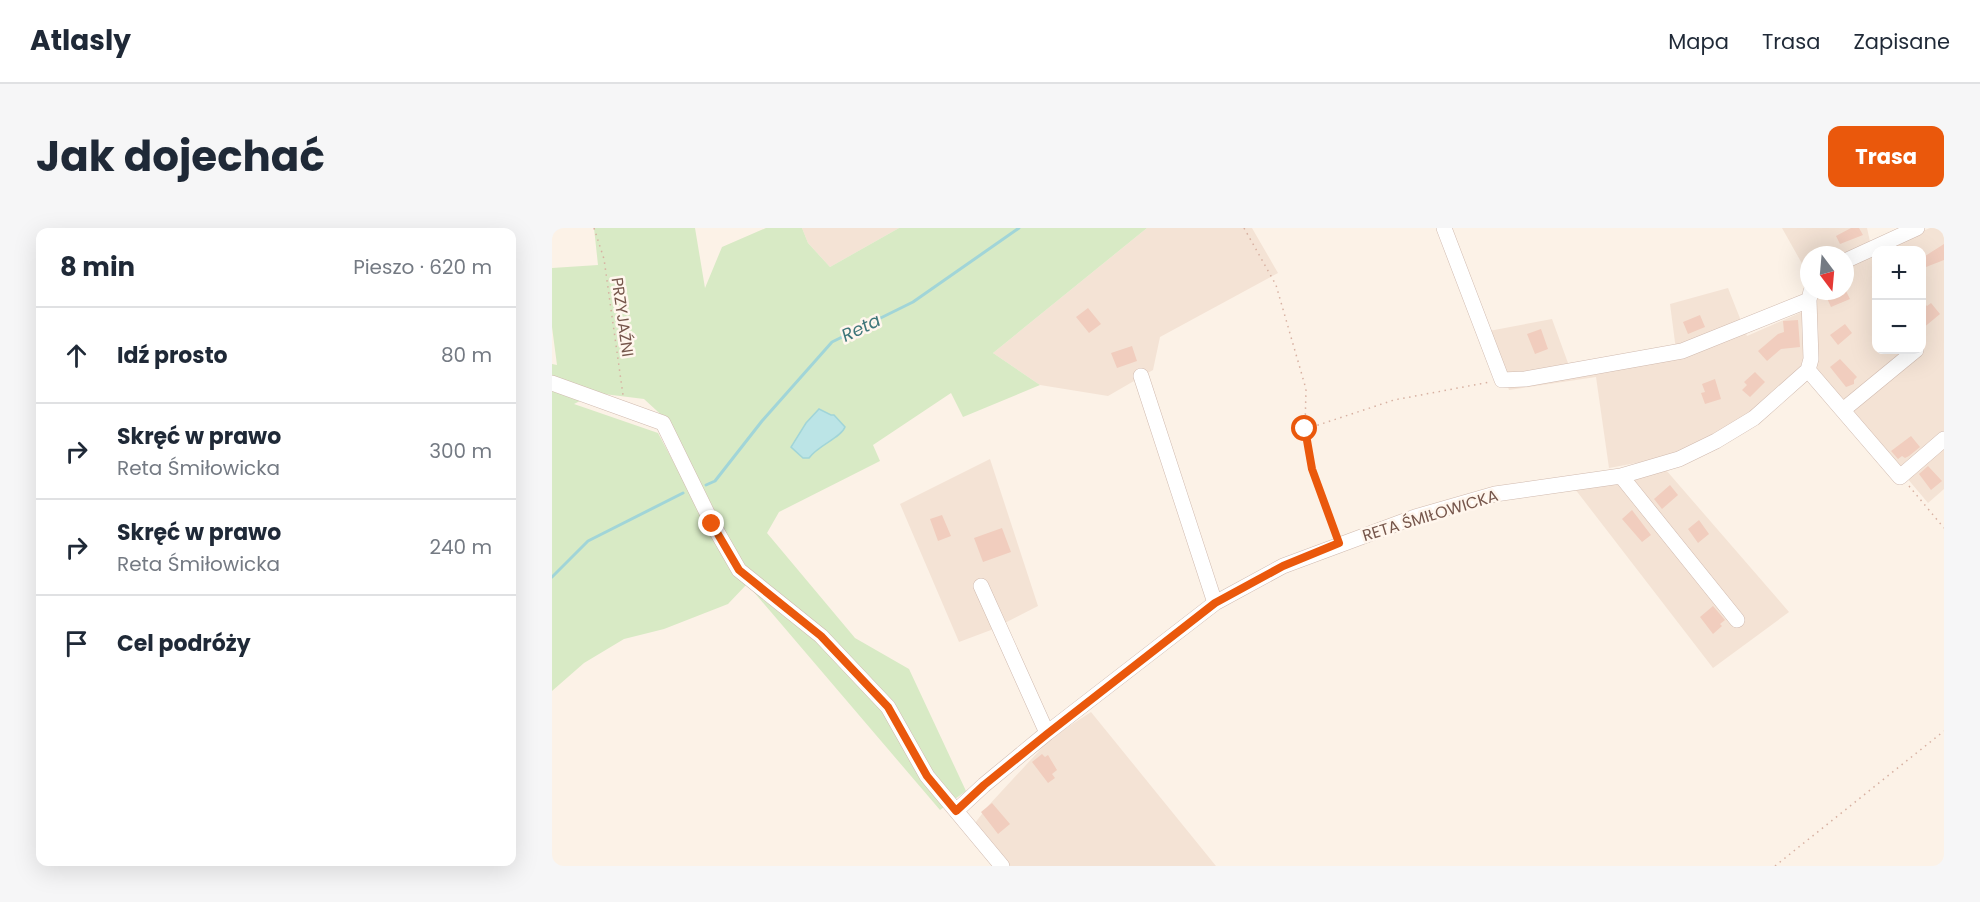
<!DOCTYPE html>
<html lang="pl">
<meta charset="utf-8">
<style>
body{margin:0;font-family:Poppins,sans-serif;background:#f6f6f7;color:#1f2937}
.controls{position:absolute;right:18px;top:18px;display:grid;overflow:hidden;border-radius:12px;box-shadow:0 6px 24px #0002}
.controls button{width:54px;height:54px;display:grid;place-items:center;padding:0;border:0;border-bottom:2px solid #e0e1e3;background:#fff;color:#1f2937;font:30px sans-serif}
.compass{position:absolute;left:1248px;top:18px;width:54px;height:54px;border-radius:50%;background:#fff;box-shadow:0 6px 24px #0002;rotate:164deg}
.stop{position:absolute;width:18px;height:18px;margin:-14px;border:4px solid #ea580c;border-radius:50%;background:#fff}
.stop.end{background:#ea580c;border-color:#fff;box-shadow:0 2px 6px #0008}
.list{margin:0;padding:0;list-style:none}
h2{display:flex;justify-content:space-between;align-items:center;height:78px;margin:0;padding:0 24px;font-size:26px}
h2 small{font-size:20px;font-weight:400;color:#747a83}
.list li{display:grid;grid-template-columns:39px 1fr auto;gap:18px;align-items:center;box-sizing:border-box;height:96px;padding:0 24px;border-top:2px solid #e0e1e3}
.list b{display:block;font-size:22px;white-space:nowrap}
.list p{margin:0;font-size:20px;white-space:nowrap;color:#747a83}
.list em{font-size:20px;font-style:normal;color:#747a83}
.icon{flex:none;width:33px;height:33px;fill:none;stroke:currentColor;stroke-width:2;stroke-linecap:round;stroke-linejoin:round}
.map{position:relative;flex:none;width:1392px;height:638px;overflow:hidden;border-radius:12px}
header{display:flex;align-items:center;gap:36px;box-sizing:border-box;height:84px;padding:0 30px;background:#fff;border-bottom:2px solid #e0e1e3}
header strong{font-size:28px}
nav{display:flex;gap:33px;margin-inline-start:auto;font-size:21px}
.intro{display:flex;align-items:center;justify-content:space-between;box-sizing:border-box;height:144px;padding:0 36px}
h1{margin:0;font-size:42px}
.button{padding:15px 27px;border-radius:12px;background:#ea580c;color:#fff;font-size:21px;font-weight:700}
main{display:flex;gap:36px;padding:0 36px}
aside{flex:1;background:#fff;border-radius:12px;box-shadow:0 6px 24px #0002}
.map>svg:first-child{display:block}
.residential{fill:#f4e3d5}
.green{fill:#d8eac5;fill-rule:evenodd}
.water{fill:#bbe4e6;stroke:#a1d5d8;stroke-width:1.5}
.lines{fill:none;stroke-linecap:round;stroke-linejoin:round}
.stream{stroke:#a1d5d8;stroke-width:3}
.building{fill:#f1cdbe}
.minor-casing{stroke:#d0baaf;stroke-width:16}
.path{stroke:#d7b0a1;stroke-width:1.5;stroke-dasharray:1.5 4.5;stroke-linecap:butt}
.minor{stroke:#fff;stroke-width:15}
.route{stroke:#ea580c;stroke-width:8}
.labels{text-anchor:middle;stroke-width:5;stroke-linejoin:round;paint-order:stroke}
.street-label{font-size:16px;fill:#76564b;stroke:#fff6ed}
.water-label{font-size:18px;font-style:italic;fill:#3f777b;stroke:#fff6ed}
</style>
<header>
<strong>Atlasly</strong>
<nav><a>Mapa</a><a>Trasa</a><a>Zapisane</a></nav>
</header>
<div class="intro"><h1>Jak dojechać</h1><a class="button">Trasa</a></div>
<main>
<aside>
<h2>8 min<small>Pieszo · 620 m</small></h2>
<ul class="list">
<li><svg class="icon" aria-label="ahead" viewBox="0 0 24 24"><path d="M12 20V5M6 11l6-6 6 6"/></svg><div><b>Idź prosto</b></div><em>80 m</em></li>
<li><svg class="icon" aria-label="right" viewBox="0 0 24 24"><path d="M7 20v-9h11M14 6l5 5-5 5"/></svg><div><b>Skręć w prawo</b><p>Reta Śmiłowicka</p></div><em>300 m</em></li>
<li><svg class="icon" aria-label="right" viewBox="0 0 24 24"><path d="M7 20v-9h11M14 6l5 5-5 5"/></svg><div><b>Skręć w prawo</b><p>Reta Śmiłowicka</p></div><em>240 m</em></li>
<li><svg class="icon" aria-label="arrive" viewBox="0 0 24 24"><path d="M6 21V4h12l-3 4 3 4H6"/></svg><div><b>Cel podróży</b></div></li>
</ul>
</aside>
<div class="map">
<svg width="1392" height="638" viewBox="0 0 1392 638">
<rect width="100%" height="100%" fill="#fcf2e7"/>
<path class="residential" d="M 250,0 L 347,0 L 278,39 L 256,15 Z
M 595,0 L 700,0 L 726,45 L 608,109 L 601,142 L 556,168 L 488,157 L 441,125 Z
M 1230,0 L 1315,0 L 1319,18 L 1293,27 L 1257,27 L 1257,48 Z
M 1378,0 L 1392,0 L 1392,261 L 1376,275 L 1263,141 L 1261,66 L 1265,63 L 1293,63 L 1293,41 L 1302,34 L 1324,24 L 1324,122 L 1370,122 L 1370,22 L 1327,22 Z
M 1176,60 L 1195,108 L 1250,84 L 1252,138 L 1201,186 L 1122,228 L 1057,240 L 1044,149 L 957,162 L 937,103 L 1000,91 L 1016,135 L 1124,122 L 1118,76 Z
M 438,231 L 486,378 L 439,402 L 407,414 L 348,276 Z
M 1114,242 L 1237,384 L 1161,440 L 1023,261 Z
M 539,484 L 664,638 L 450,638 L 420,599 L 436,578 L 499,510 Z"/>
<path class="green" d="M 42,0 L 143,0 L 153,60 L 170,19 L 214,0 L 250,0 L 256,15 L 278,39 L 347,0 L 595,0 L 441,125 L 488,157 L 411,189 L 399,165 L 321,217 L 328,233 L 227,284 L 215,305 L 303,410 L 357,441 L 414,563 L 388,582 L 195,356 L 176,376 L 112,401 L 72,411 L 32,435 L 0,463 L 0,136 L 5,137 L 0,99 L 0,40 L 46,37 ZM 44,165 L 92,171 L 117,194 L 143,251 L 179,342 L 106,205 L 22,176 Z"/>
<path class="water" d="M 267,181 L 279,187 L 282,187 L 293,199 C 289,210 266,217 257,230 L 251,230 L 239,219 L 254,195 Z"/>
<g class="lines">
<path class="stream" d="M 154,257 L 163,253 L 210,193 L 280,114 L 361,74 L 467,0
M 0,349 L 36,313 L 131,265"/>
</g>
<path class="building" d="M 1299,0 L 1307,0 L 1311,7 L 1288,16 L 1284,8 Z
M 1392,16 L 1392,32 L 1374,39 L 1370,30 Z
M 1280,63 L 1294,63 L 1298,71 L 1279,79 L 1273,66 Z
M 1370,73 L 1375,78 L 1379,75 L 1388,86 L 1370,101 Z
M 536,80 L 549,96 L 537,105 L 524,89 Z
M 1148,87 L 1153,99 L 1136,106 L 1131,94 Z
M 1246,92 L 1248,119 L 1229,121 L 1215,133 L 1206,123 L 1226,106 L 1232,104 L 1231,93 Z
M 1293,96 L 1300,105 L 1286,117 L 1278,107 Z
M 989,101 L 996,121 L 983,126 L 975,106 Z
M 580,118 L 585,133 L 565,140 L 559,125 Z
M 1288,131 L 1305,149 L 1302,152 L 1302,156 L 1294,159 L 1278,139 Z
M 1203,144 L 1213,154 L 1198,169 L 1190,162 L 1195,157 L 1192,154 Z
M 1163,151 L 1169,171 L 1153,176 L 1149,165 L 1153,164 L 1150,156 Z
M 1359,208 L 1368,219 L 1357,228 L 1353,230 L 1350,228 L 1346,231 L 1339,223 Z
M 1376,238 L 1390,253 L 1379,262 L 1367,246 Z
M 1118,257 L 1126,267 L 1110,281 L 1102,271 Z
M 1080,282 L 1099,307 L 1090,314 L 1070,291 Z
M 390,287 L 399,308 L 386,313 L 378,291 Z
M 1147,292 L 1157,306 L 1146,315 L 1136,301 Z
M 450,300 L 459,324 L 431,334 L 422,310 Z
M 1161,378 L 1173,392 L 1168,396 L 1170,398 L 1161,406 L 1148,389 Z
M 490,526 L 493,529 L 496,527 L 505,542 L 500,546 L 503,550 L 496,555 L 480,534 Z
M 440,575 L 458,596 L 446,606 L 429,584 Z"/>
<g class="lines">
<defs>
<path id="minor" d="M 892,0 L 950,152 L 973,151 L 1130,123 L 1257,72
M 1293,33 L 1365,0
M 1256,142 L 1348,249 L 1392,211
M 589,148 L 663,375
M 0,155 L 111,195 L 160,295 L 187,342 L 269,408 L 336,479 L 375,548 L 450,638
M 1291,182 L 1364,122
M 1069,248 L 1185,392
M 429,358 L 495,505
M 404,583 L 432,557 L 495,505 L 663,375 L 731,338 L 863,289 L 943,266 L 1069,248 L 1127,231 L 1164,213 L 1202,190 L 1256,142 L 1259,131 L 1257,72 L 1259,63"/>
</defs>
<use href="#minor" class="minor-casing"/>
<path class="path" d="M 42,0 L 52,31 L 71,167
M 692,0 L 724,57 L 754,161 L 753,201 L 760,241 L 783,303
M 754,201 L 842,172 L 938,154
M 1357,258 L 1392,300
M 1223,638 L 1392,503"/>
<use href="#minor" class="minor"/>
</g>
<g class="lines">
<path class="route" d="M 160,296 L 187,342 L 269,408 L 336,479 L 375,548 L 404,583 L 432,557 L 495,506 L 663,375 L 731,338 L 787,315 L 760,241 L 753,201"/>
</g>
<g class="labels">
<g class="street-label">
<text transform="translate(71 89) rotate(82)" y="6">PRZYJAŹNI</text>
<text transform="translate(878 287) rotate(-17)" y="6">RETA ŚMIŁOWICKA</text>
</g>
<g class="water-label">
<text transform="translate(309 100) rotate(-26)" y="6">Reta</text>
</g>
</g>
</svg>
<div class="controls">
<button>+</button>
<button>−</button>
</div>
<svg class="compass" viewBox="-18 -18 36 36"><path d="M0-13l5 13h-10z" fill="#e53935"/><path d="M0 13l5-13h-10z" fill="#747a83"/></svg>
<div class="stop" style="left:753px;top:201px"></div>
<div class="stop end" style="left:160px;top:296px"></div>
</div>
</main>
